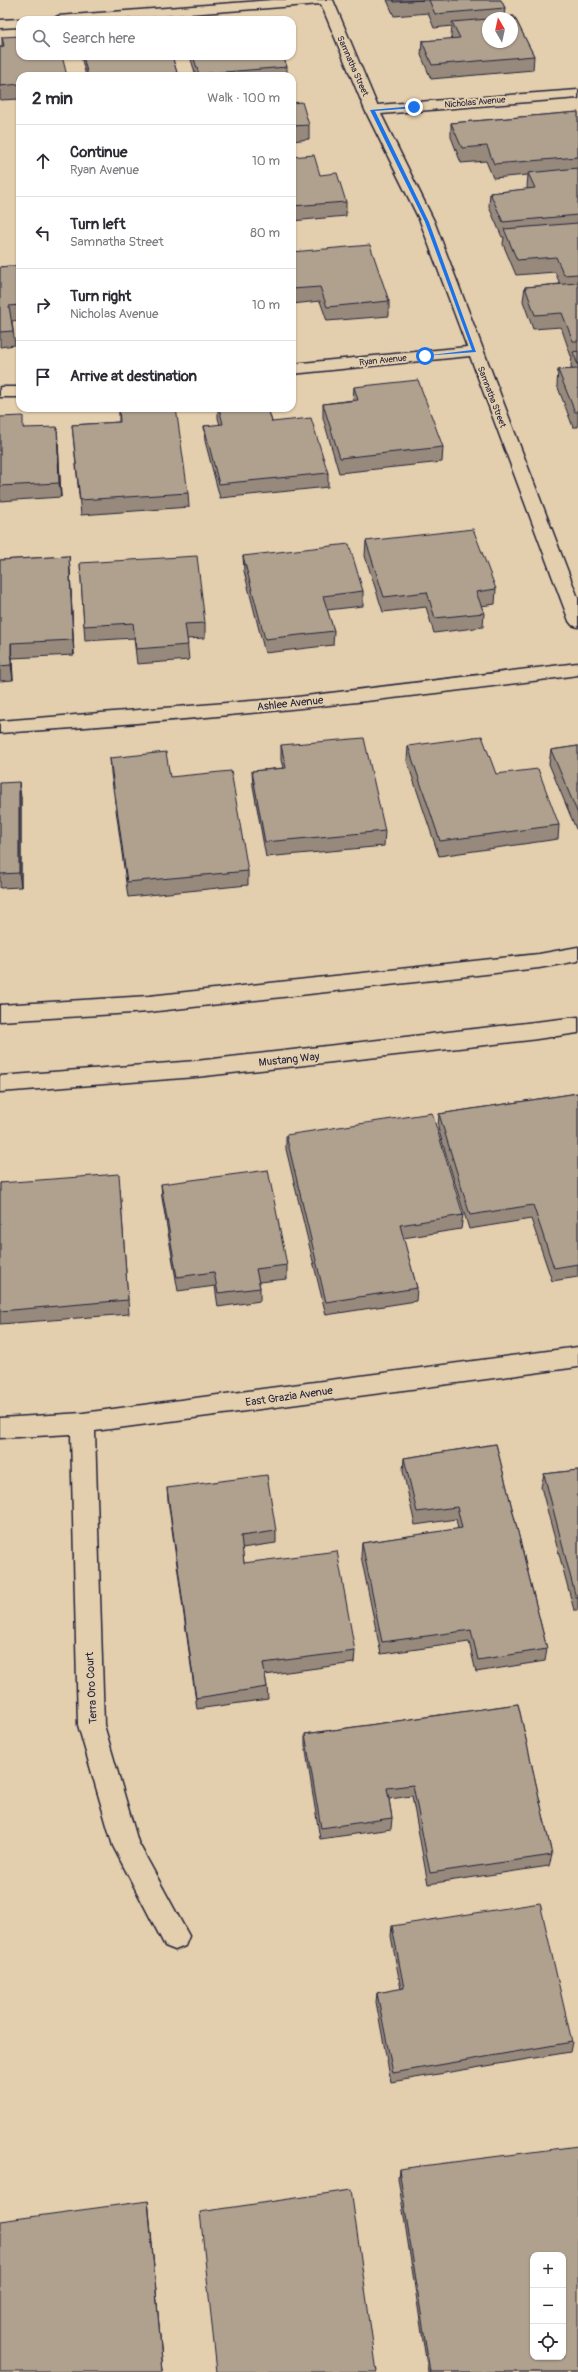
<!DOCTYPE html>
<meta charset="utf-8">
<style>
body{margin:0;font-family:Pangolin,sans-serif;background:#f7f7f7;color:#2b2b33}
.controls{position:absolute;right:12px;bottom:12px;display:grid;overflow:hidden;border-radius:8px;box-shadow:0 1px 3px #0004}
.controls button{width:36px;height:36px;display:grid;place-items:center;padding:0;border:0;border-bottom:1px solid #e1e1e2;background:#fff;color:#2b2b33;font:20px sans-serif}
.compass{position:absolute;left:482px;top:12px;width:36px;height:36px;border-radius:50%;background:#fff;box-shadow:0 1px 3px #0004;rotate:351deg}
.stop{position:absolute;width:12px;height:12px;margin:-9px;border:3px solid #1a73e8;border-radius:50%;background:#fff}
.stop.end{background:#1a73e8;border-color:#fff;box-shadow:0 1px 4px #0008}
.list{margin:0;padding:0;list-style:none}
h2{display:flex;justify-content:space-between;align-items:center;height:52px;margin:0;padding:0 16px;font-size:17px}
h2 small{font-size:13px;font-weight:400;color:#7c7c81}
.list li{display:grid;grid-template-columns:26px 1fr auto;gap:12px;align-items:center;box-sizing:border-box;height:72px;padding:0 16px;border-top:1px solid #e1e1e2}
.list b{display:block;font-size:15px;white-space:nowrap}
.list p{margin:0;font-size:13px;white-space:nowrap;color:#7c7c81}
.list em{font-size:13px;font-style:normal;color:#7c7c81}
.icon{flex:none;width:22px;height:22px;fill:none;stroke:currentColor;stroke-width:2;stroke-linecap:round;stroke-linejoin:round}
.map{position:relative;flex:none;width:578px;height:2372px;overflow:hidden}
.search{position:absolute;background:#fff;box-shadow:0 1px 3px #0004;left:16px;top:16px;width:280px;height:44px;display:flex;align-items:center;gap:10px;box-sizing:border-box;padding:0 14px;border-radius:12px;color:#7c7c81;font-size:15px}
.panel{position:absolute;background:#fff;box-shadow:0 1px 3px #0004;left:16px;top:72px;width:280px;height:340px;border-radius:12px}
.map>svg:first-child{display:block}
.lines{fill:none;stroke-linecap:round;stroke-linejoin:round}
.street-casing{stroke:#22223b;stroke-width:3}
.secondary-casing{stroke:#22223b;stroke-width:3}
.street{fill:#e3cead;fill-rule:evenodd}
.secondary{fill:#e3cead;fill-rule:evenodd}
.wall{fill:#978a7b;stroke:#22223b;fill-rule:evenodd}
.shaded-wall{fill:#7b7164;stroke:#22223b}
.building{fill:#b0a18f;stroke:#22223b;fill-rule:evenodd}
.route{fill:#1a73e8}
.labels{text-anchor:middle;stroke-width:4;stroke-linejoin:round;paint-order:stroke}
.far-street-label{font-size:9px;fill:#22223b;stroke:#e3cead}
.street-label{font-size:11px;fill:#22223b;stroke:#e3cead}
</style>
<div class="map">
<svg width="578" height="2372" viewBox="0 0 578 2372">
<rect width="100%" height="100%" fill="#e3cead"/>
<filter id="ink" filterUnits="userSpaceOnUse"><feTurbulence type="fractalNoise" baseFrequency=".025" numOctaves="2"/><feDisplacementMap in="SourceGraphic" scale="8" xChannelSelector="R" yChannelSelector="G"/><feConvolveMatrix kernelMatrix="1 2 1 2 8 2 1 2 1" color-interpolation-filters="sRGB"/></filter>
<g filter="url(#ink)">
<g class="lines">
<defs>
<path id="street" d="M 273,0 L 333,0 L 377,105 L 578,90 L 578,98 L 381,114 L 434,221 L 578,598 L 578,627 L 572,625 L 569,621 L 470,356 L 292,374 L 292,364 L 467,347 L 420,221 L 365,110 L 321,4 L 112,20 L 51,20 L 58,16 Z
M 20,19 L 24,20 L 20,20 L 20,27 L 0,28 L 0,20 Z
M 0,387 L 20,387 L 20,397 L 0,397 Z
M 578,663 L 578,675 C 386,701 194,721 0,733 L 0,721 L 289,698 Z
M 578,1347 L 578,1367 L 95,1431 L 104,1725 L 138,1842 L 189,1936 L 185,1946 L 175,1950 L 165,1946 L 113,1846 L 78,1725 L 71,1434 L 0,1438 L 0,1418 L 83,1413 Z"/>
<path id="secondary" d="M 578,947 L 578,961 L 539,968 L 149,1012 L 0,1021 L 0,1005 L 149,996 L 539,954 Z
M 578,1017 L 578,1033 L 530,1040 L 196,1077 L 0,1092 L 0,1076 L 196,1061 Z"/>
</defs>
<use href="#street" class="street-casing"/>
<use href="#secondary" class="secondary-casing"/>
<use href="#street" class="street"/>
<use href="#secondary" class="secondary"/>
</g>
<path class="wall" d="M 387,0 L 501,0 L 505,8 L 504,17 L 514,16 L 534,56 L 533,70 L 431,79 L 421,55 L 422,41 L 452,39 L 451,36 L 452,26 L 434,28 L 428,13 L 394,16 ZM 488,18 L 512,18 L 512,42 L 488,42 Z
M 2,37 L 20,76 L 20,99 L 0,100 L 0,47 L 2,46 Z
M 81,56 L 172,56 L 178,76 L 86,76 Z
M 190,56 L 283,56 L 287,67 L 287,76 L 196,76 Z
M 292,103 L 309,125 L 309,139 L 292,141 Z
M 578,112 L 578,427 L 573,427 L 557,385 L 558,370 L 572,369 L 571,366 L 572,356 L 571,356 L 561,327 L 533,329 L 523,301 L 525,287 L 560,284 L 555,272 L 516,275 L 503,244 L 504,237 L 502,237 L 489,207 L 490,193 L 528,189 L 527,187 L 528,175 L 493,178 L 486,161 L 461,163 L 451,137 L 451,123 Z
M 292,157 L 320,175 L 346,202 L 346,216 L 292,221 Z
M 292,252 L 389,301 L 389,316 L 327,321 L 320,301 L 292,304 Z
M 20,265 L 20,320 L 12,321 L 15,345 L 0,347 L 0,267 Z
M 354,387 L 443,447 L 442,462 L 339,473 L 323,418 L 323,404 L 353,400 Z
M 119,408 L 188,493 L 189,507 L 81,515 L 72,425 L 119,422 Z
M 218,408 L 268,408 L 272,422 L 328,473 L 328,487 L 220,498 L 205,441 L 204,426 L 220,425 L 218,418 Z
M 0,417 L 24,428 L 58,442 L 61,497 L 0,501 Z
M 366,541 L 496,589 L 495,604 L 481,606 L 484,613 L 483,627 L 434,633 L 426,607 L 383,612 L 365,556 Z
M 69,556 L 70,571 L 74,655 L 12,658 L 13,680 L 0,681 L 0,560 Z
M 243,556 L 363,591 L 363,606 L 327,610 L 334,631 L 333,645 L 265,653 L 244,571 Z
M 80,563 L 205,623 L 205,638 L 187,639 L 189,660 L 137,664 L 134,638 L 85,641 Z
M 281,745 L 385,831 L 384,846 L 266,857 L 253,786 L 252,771 L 283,768 L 281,760 Z
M 408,746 L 496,774 L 559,825 L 558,839 L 439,856 L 407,761 Z
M 578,746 L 578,829 L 576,829 L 549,764 L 551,750 Z
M 110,758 L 170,777 L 248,871 L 248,885 L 128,897 L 111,773 Z
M 0,783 L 21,797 L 21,887 L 0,888 Z
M 578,1093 L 578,1277 L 552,1281 L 531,1219 L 469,1229 L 438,1128 L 439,1114 Z
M 286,1135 L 463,1215 L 461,1229 L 403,1238 L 417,1288 L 416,1301 L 326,1315 L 286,1149 Z
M 0,1183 L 120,1188 L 129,1314 L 0,1324 Z
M 161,1184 L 287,1265 L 287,1279 L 259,1282 L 260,1288 L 260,1301 L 218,1307 L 215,1286 L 178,1291 L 162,1198 Z
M 496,1444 L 547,1649 L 545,1661 L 476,1672 L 469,1642 L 381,1654 L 361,1556 L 362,1543 L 458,1529 L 456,1519 L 415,1525 L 403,1471 L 404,1458 Z
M 578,1470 L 578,1610 L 574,1610 L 541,1487 L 544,1474 Z
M 167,1488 L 276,1531 L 276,1543 L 242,1548 L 244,1563 L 355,1651 L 354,1663 L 265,1675 L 267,1687 L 268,1699 L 197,1709 L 168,1500 Z
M 518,1704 L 552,1855 L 549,1866 L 428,1884 L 412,1796 L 389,1799 L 392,1818 L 391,1829 L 320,1839 L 305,1745 L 305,1734 Z
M 392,1926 L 572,2042 L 570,2052 L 391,2082 L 376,2002 L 377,1993 L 401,1989 L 391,1936 Z
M 399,2169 L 578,2372 L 428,2372 L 398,2178 Z"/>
<path class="shaded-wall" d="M 57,427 L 58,442 L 61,497 L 59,483 Z
M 69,556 L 70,571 L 74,655 L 73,640 Z
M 11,643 L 12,658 L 13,680 L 11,665 Z
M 19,782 L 21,797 L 21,887 L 19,873 Z
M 148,2201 L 149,2209 L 163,2372 Z"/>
<path class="building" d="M 393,0 L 423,0 L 394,2 Z
M 429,0 L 501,0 L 505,8 L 435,14 Z
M 514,16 L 534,56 L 432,65 L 422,41 L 460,38 L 452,22 L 488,19 L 488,42 L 512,42 L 512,18 L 494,18 Z
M 20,36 L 20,56 L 62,56 L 67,76 L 20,76 L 20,84 L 0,86 L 0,47 L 4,46 L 2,37 Z
M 83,56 L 172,56 L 178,76 L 88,76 Z
M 193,56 L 283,56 L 287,67 L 199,74 Z
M 302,102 L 309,125 L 292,126 L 292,103 Z
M 578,112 L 578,157 L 494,164 L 487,146 L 462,148 L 451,123 Z
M 314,155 L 320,175 L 337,173 L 346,202 L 292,206 L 292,157 Z
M 578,168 L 578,215 L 503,222 L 490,193 L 535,188 L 528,173 Z
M 578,223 L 578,274 L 564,275 L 556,257 L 517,260 L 504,229 Z
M 370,245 L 389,301 L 327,307 L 320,287 L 292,289 L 292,252 Z
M 20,265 L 20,305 L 9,306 L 13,331 L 0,332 L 0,267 Z
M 578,283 L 578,341 L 573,341 L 562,313 L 535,315 L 525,287 Z
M 578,351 L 578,365 L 573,352 Z
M 578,369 L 578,412 L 575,412 L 558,370 Z
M 418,380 L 443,447 L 340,458 L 323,404 L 358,400 L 354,387 Z
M 119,408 L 176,408 L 188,493 L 80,500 L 72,425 L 120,422 Z
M 219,408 L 268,408 L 272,422 L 311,418 L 328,473 L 219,484 L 204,426 L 223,424 Z
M 23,416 L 23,428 L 57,427 L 59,483 L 0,486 L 0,417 Z
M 473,529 L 496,589 L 476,592 L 484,613 L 435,618 L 427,592 L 384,597 L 366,541 Z
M 349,544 L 363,591 L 323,596 L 334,631 L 265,639 L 243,556 Z
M 69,556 L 73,640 L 11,643 L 11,665 L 0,666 L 0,560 Z
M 197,556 L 205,623 L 185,624 L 188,645 L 136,649 L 133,623 L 84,626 L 80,563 Z
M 482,736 L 496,774 L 538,769 L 559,825 L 440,841 L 408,746 Z
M 364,738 L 385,831 L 265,842 L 252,771 L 286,768 L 281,745 Z
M 578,746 L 578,814 L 551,750 Z
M 166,752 L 170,777 L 231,771 L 248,871 L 127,882 L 110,758 Z
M 19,782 L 19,873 L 0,874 L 0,783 Z
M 578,1093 L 578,1264 L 554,1268 L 533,1205 L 470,1215 L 439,1114 Z
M 432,1113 L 463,1215 L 400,1225 L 417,1288 L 326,1302 L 286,1135 Z
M 268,1170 L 287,1265 L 256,1269 L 260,1288 L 218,1293 L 214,1272 L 177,1277 L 161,1184 Z
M 119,1174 L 128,1300 L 0,1311 L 0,1183 Z
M 496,1444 L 547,1649 L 478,1660 L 471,1630 L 382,1642 L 362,1543 L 462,1528 L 457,1507 L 417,1512 L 404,1458 Z
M 578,1470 L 578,1598 L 576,1598 L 544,1474 Z
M 267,1475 L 276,1531 L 241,1536 L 244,1563 L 337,1551 L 355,1651 L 263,1663 L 267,1687 L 196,1698 L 167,1488 Z
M 518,1704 L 552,1855 L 430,1873 L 413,1785 L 387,1788 L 392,1818 L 321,1828 L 305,1734 Z
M 540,1903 L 572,2042 L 393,2073 L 377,1993 L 404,1988 L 392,1926 Z
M 578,2146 L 578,2372 L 430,2372 L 399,2169 ZM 533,2255 L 563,2255 L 563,2357 L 533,2357 Z
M 351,2190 L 377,2372 L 217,2372 L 200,2212 Z
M 148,2201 L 163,2372 L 0,2372 L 0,2221 Z"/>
</g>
<path class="route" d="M 414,106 L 415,108 L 375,111 L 429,222 L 476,352 L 423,356 L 472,350 L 425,222 L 370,110 Z"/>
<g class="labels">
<g class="far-street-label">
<text transform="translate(353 66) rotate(66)" y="3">Samnatha Street</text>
<text transform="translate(475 102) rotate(-5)" y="3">Nicholas Avenue</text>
<text transform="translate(383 360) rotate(-6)" y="3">Ryan Avenue</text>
<text transform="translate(492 397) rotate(69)" y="3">Samnatha Street</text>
</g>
<g class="street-label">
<text transform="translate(290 703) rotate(-6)" y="4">Ashlee Avenue</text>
<text transform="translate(289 1059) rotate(-6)" y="4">Mustang Way</text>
<text transform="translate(289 1396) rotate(-8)" y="4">East Grazia Avenue</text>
<text transform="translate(91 1688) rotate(-93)" y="4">Terra Oro Court</text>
</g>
</g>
</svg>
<div class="controls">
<button>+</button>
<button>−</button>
<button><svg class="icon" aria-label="locate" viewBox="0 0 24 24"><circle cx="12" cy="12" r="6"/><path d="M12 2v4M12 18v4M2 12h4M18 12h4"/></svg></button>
</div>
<svg class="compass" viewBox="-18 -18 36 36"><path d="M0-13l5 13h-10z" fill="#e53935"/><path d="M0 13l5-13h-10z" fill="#7c7c81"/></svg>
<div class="stop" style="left:425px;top:356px"></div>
<div class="stop end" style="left:414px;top:107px"></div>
<div class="search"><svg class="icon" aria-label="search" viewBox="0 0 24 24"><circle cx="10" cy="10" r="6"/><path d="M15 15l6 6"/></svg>Search here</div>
<section class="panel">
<h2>2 min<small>Walk · 100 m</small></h2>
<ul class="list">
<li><svg class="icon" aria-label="ahead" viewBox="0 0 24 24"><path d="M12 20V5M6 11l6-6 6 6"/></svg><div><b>Continue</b><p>Ryan Avenue</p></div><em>10 m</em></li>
<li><svg class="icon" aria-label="left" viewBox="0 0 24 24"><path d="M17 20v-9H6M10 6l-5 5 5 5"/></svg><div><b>Turn left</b><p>Samnatha Street</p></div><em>80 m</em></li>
<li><svg class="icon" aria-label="right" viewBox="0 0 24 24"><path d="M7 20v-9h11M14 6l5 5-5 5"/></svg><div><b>Turn right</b><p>Nicholas Avenue</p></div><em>10 m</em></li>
<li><svg class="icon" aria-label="arrive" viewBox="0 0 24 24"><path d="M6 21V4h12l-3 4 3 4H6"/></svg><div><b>Arrive at destination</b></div></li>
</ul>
</section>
</div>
